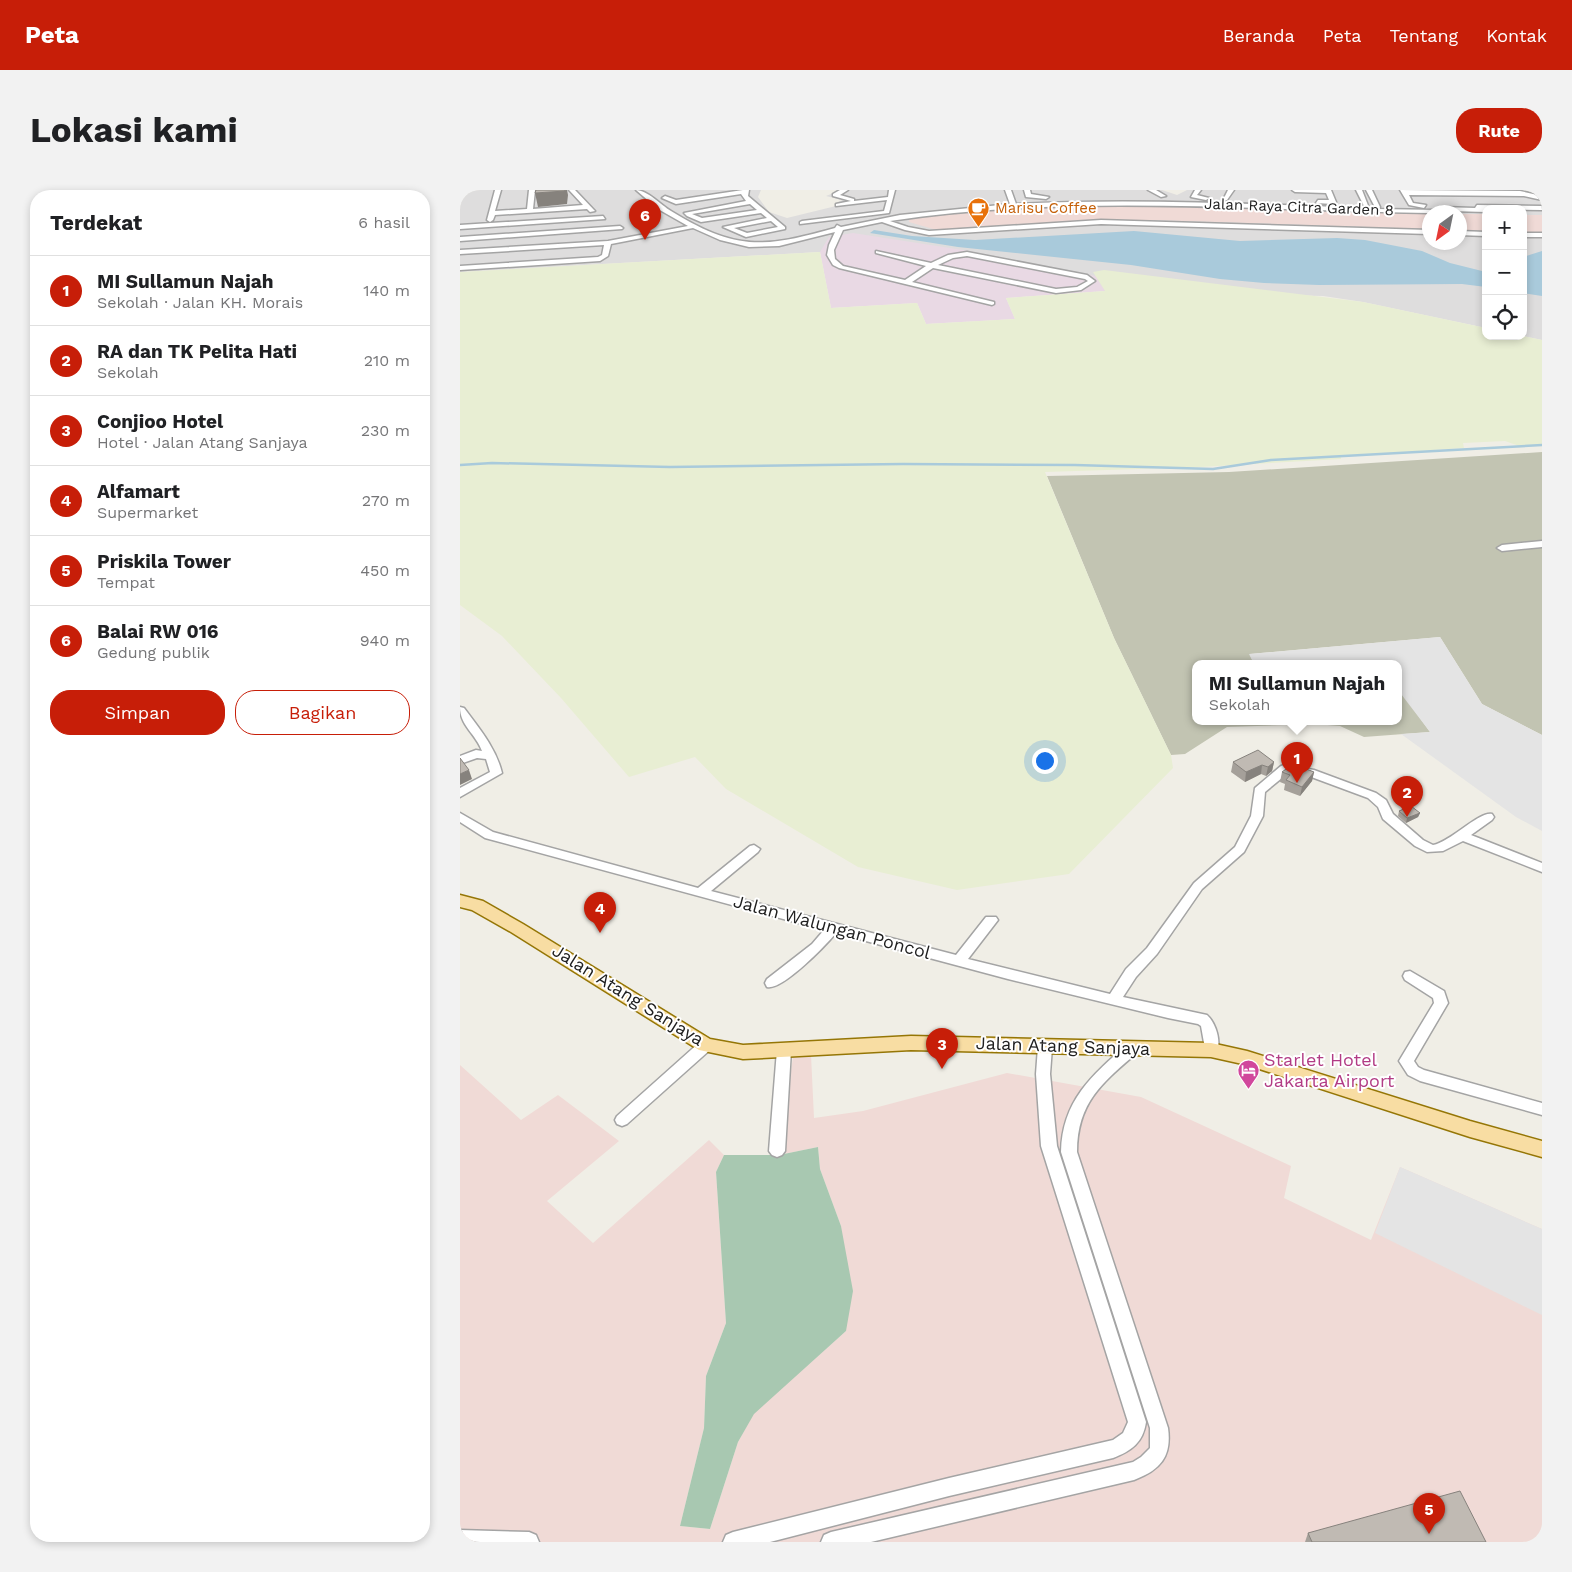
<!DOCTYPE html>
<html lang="id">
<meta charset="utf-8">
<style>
body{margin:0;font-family:"Work Sans",sans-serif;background:#f2f2f2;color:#202124}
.controls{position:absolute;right:15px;top:15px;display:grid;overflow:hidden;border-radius:10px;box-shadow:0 2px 8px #0003}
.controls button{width:45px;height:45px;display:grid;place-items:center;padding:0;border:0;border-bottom:1px solid #e0e0e0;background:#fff;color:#202124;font:25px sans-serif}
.compass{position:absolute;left:962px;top:15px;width:45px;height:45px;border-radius:50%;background:#fff;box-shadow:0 2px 8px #0003;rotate:213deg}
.you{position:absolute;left:584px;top:570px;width:18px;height:18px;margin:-12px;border:4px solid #fff;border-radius:50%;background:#1a73e8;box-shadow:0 0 0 8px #1a73e833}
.badge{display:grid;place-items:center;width:32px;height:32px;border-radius:50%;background:#c71e08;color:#fff;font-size:16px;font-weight:700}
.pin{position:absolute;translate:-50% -41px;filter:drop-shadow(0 1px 2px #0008)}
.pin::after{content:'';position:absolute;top:26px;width:18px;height:15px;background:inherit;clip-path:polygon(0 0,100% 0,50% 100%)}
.popup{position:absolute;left:732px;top:470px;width:210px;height:65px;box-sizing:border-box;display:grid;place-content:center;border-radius:10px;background:#fff;filter:drop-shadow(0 1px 4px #0005);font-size:16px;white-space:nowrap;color:#757577}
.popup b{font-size:19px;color:#202124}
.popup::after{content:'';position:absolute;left:50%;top:100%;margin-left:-10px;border:10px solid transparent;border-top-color:#fff}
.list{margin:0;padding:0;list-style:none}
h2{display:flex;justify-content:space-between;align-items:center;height:65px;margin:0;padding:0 20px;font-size:21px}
h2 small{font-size:16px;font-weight:400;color:#757577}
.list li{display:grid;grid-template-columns:32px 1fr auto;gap:15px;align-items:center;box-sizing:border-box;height:70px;padding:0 20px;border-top:1px solid #e0e0e0}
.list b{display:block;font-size:19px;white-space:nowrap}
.list p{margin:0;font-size:16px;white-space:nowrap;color:#757577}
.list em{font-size:16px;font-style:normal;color:#757577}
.actions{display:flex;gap:10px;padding:15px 20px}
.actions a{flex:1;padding:11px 0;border:1px solid #c71e08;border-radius:20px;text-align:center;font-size:18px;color:#c71e08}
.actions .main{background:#c71e08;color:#fff}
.icon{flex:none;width:28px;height:28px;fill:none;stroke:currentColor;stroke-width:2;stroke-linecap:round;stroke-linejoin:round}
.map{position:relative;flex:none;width:1082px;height:1352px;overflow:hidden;border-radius:20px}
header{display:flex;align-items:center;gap:30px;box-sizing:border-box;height:70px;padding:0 25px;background:#c71e08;color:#fff}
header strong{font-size:24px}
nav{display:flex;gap:28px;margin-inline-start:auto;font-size:18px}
.intro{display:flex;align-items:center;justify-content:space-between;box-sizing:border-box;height:120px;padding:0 30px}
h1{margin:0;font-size:35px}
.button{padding:12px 22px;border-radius:20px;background:#c71e08;color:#fff;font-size:18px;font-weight:700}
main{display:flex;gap:30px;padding:0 30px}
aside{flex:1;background:#fff;border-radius:20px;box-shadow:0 2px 8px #0003}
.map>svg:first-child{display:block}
.residential{fill:#dedddd;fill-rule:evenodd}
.commercial{fill:#f0dad6}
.industrial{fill:#e9d9e4}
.construction{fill:#c2c4b2}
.farmland{fill:#e8eed3}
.cemetery{fill:#a8c8b1}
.parking{fill:#e4e4e4}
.water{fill:#a9cadb}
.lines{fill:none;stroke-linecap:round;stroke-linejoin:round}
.stream{stroke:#a9cadb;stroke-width:2.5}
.minor-casing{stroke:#a4a4a4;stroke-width:3}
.major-casing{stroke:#957606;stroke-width:3}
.minor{fill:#fff;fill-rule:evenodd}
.major{fill:#f8dda3;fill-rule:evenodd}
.wall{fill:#a5a09a}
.shaded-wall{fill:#86827d}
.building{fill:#c0bab3;stroke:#86827d}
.labels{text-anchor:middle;stroke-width:4;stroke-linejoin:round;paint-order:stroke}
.far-street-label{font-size:15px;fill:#202020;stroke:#fff}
.far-food-label{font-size:15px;fill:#c56008;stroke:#fff;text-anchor:start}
.street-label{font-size:18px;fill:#202020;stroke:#fff}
.hotel-label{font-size:18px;fill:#b23c85;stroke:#fff;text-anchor:start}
</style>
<header>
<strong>Peta</strong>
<nav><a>Beranda</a><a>Peta</a><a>Tentang</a><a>Kontak</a></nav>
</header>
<div class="intro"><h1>Lokasi kami</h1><a class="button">Rute</a></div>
<main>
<aside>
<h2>Terdekat<small>6 hasil</small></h2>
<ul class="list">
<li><span class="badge">1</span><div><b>MI Sullamun Najah</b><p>Sekolah · Jalan KH. Morais</p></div><em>140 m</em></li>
<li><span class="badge">2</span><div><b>RA dan TK Pelita Hati</b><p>Sekolah</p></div><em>210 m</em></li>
<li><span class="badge">3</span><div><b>Conjioo Hotel</b><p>Hotel · Jalan Atang Sanjaya</p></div><em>230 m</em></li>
<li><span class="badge">4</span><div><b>Alfamart</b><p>Supermarket</p></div><em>270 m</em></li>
<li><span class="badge">5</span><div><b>Priskila Tower</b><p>Tempat</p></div><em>450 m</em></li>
<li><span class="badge">6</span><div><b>Balai RW 016</b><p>Gedung publik</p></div><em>940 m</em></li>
</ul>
<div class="actions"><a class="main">Simpan</a><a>Bagikan</a></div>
</aside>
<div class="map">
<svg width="1082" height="1352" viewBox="0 0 1082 1352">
<rect width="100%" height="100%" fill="#f0eee6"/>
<path class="residential" d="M 0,0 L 301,0 L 298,7 L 309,22 L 327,28 L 376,16 L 374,14 L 382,10 L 366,6 L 381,0 L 702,0 L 717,5 L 727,0 L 1061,0 L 1082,5 L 1082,150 L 1063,146 L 1063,19 L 1026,19 L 1026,138 L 903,112 L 863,106 L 645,101 L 360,62 L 0,82 ZM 969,22 L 999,22 L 999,52 L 969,52 Z"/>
<path class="commercial" d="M 700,13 L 969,23 L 969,39 L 695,30 L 608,31 L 488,40 L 473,39 L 449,32 L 449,29 L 456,26 L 538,19 Z
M 999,24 L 1026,24 L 1026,41 L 1000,40 Z
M 1063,25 L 1082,25 L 1082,42 L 1063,42 Z
M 351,865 L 354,928 L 403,921 L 547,883 L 681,907 L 831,976 L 824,1008 L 911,1050 L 940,977 L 1082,1039 L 1082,1352 L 0,1352 L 0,875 L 61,930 L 98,905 L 159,951 L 87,1011 L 133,1053 L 249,950 L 264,965 L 256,982 L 266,1133 L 246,1186 L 244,1238 L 220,1336 L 250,1339 L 278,1252 L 294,1223 L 386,1141 L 381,1036 L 360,979 L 358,957 L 319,965 L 333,867 Z"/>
<path class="industrial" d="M 393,43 L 503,60 L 636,86 L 645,101 L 546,108 L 555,129 L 466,134 L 457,113 L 371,118 L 360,62 L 369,47 Z"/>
<path class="construction" d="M 1082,262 L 1082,545 L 1022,514 L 980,447 L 790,464 L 794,474 L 736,474 L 736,532 L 938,532 L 939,499 L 970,542 L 904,547 L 880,536 L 855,534 L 767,537 L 725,564 L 711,565 L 654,448 L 587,286 L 769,282 Z"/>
<path class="farmland" d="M 360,62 L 371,118 L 457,113 L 466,134 L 555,129 L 546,108 L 645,101 L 633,82 L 644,80 L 903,112 L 1026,138 L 1026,146 L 1063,146 L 1082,150 L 1082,255 L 1062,257 L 1045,251 L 1003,253 L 1004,258 L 881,266 L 881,269 L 740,277 L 585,282 L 654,448 L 711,565 L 713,578 L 609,684 L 497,700 L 398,677 L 266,599 L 235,567 L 169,587 L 101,508 L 42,446 L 0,415 L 0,82 Z"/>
<path class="cemetery" d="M 358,957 L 360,979 L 381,1036 L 393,1101 L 386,1141 L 294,1224 L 278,1252 L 250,1339 L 220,1336 L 244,1238 L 246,1186 L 266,1133 L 256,982 L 264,965 L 319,965 Z"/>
<path class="parking" d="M 980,447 L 1022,514 L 1082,545 L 1082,641 L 1056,627 L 941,544 L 970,542 L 938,500 L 938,474 L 794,474 L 789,464 Z
M 940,977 L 1082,1039 L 1082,1125 L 915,1043 Z"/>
<path class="water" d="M 414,40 L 452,46 L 515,50 L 674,41 L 780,51 L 877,48 L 905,50 L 962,61 L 990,73 L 1026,82 L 1026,97 L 1002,94 L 859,95 L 804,93 L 760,89 L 671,75 L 498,57 L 410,43 Z
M 1082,61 L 1082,106 L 1063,103 L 1063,67 Z"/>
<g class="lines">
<path class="stream" d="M 0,275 L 32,273 L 210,277 L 443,274 L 615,275 L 753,279 L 811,270 L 1082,255"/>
<defs>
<path id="minor" d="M 0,0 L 4,0 L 0,4 Z
M 35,0 L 41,0 L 35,21 L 67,19 L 69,0 L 75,0 L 73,19 L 123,15 L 109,0 L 115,0 L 135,21 L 130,22 L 127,19 L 35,25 L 33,30 L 30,32 L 27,30 Z
M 176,0 C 187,0 201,15 211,21 C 276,61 304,58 375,38 L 377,35 L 381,37 L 440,25 L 550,14 L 545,0 L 551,0 L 556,14 C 673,8 788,14 905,18 L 896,0 L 902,0 L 909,18 L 916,19 L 906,0 L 912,0 L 920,17 L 918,19 L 979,20 L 981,17 L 1015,18 L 1017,15 L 1082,16 L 1082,20 L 1026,19 L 1026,22 L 991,21 L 969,23 C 788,20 610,4 430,31 L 448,37 L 469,41 L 641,30 L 969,40 L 969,44 L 641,34 L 469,45 L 445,40 L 422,32 L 383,40 L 374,60 L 375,69 L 383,76 L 445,90 L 466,76 L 416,63 L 416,61 L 471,73 L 488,65 L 507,62 L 627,85 L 635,91 L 621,100 L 596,103 L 473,78 L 452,92 L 534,112 L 534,114 L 532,115 L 379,78 L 373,75 L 367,65 L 369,55 L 375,42 L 319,56 L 289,57 L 260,50 L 233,38 L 151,54 L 148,66 L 140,71 L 0,80 L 0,76 L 138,67 L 142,65 L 144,55 L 0,64 L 0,60 L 148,51 L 228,36 L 198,19 ZM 507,66 L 625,89 L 628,91 L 617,97 L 596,99 L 478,75 L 493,68 Z
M 283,0 L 289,0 L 288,6 L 325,37 L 325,39 L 286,47 L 263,37 L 307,28 L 301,23 L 241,32 L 227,26 L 224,23 L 286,11 L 281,4 L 216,14 L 202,8 L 205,6 L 216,10 ZM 290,14 L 297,20 L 242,28 L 232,24 ZM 311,31 L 318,37 L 287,43 L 274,38 Z
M 380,0 L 388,0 L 380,5 L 394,9 L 394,11 L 428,7 L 429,0 L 435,0 L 429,23 L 340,34 L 340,32 L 342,31 L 424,21 L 427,10 L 376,16 L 376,14 L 391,11 L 373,6 L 373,4 Z
M 564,0 L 570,0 L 571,4 L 589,7 L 586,9 L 566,7 Z
M 688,0 L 696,0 L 706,6 L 701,7 Z
M 735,0 L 741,0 L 737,5 L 749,8 L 746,10 L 731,7 Z
M 768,0 L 774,0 L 767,10 L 763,10 Z
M 832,0 L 871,0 L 876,12 L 873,14 L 856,13 L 858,10 L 869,10 L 866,3 L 835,2 Z
M 940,0 L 1060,1 L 1082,6 L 1082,10 L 1064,6 L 949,5 L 953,13 L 966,15 L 964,18 L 949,15 Z
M 143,26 L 145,29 L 0,39 L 0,35 Z
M 160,36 L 163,38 L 162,39 L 0,51 L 0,47 Z
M 999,41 L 1026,42 L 1026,46 L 999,45 Z
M 1063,43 L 1082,43 L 1082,47 L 1063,47 Z
M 1082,351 L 1082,357 L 1042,361 L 1037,358 L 1042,355 Z
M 0,517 L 4,518 C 19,538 36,558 42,583 L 0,607 L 0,598 L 30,582 L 26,569 L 17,568 L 0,574 L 0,566 L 16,560 L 22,561 C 16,544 0,536 0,517 Z
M 825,575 L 854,580 L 916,603 L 926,610 L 933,624 L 963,650 L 973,655 C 991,652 1019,621 1032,624 L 1034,627 L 1032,630 L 1011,645 L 1082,673 L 1082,682 L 1003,651 L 983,661 L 967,662 L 955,656 L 923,629 L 918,617 L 908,608 L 846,585 L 828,583 L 805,602 L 803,626 L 784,662 L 742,699 L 697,764 L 676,787 L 663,807 L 747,825 C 756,833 762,853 756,864 L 751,866 L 746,864 L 741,836 L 738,834 L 708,828 L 548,789 L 376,743 C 366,755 322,801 307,797 L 305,793 L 307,789 L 352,754 L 364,740 L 25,648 L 0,632 L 0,623 L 33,642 L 238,698 L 290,656 L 294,655 L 300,659 L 298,662 L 251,701 L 496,765 L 526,727 L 536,727 L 538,730 L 508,769 L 650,804 L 666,779 L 687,758 L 734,693 L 775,657 L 791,626 L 795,598 L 821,576 Z
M 950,781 L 984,801 L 988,813 L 954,871 L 958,877 L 964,880 L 1082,913 L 1082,925 L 960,891 L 948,885 L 939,871 L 974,813 L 973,808 L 945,790 L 943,786 L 945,782 Z
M 246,849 L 251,851 L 253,855 L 251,859 L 167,934 L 162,936 L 157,934 L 155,930 L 157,926 L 241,851 Z
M 585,851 L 590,853 L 592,857 L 590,884 L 597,956 L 686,1232 C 683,1253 671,1261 653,1268 L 489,1306 L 310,1352 L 263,1352 L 266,1345 L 273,1342 L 489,1288 L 653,1250 L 663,1243 L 668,1232 L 581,956 L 576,884 L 578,857 L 580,853 Z
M 673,852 L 678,854 L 680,858 L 678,862 C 643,892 617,912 617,962 L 708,1238 C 712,1267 700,1280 674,1290 L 411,1352 L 361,1352 L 364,1345 L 371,1342 L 673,1272 L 681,1267 L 690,1258 L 690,1238 L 601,962 C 602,911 632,885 668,854 Z
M 324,854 L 329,856 L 331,860 L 325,961 L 322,965 L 317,967 L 312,965 L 309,961 L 317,860 L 319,856 Z
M 0,1340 L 69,1342 L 76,1345 L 79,1352 L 0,1352 Z"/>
<path id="major" d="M 0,705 L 23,711 L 63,734 L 250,849 L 283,855 L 451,846 L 751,853 L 787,861 L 1010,931 L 1082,951 L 1082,967 L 1010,947 L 787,875 L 751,867 L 451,860 L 283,869 L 239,860 L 51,742 L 12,720 L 0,717 Z"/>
</defs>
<use href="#minor" class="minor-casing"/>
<use href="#major" class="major-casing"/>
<use href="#minor" class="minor"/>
<use href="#major" class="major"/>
</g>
<path class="wall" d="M 773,572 L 814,572 L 812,581 L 806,586 L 801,584 L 785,592 L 771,582 Z
M 822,582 L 854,582 L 852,591 L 840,606 L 824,600 L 825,594 L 820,592 Z
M 939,621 L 960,623 L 958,627 L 946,633 L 938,626 Z
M 848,1343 L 1026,1352 L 845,1352 Z"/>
<path class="shaded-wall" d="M 107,0 L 108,5 L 107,14 L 78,17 L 75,3 Z
M 814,572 L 812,581 L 806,586 L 808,577 Z
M 802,575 L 801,584 L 785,592 L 786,582 Z
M 9,580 L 12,589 L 0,595 L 0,584 Z
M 854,582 L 852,591 L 840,606 L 842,597 Z
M 960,623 L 958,627 L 946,633 L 947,628 Z"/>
<path class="building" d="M 76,0 L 105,0 L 105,1 L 75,3 Z
M 798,560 L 814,572 L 808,577 L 802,575 L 786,582 L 773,572 Z
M 0,568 L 9,580 L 0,584 Z
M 830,576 L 841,577 L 854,582 L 842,597 L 826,590 L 830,585 L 822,582 Z
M 951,616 L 960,623 L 947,628 L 939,621 Z
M 1000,1301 L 1026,1352 L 852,1352 L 848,1343 Z"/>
<defs>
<symbol id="cafe-pin" viewBox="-11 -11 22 30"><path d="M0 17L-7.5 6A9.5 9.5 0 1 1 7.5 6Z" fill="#e8710a" stroke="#fff"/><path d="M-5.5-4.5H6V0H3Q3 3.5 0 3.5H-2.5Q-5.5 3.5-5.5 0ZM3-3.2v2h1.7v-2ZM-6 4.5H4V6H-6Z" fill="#fff"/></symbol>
<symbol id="hotel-pin" viewBox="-11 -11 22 30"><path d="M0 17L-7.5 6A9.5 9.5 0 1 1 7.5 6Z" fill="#d1479c" stroke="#fff"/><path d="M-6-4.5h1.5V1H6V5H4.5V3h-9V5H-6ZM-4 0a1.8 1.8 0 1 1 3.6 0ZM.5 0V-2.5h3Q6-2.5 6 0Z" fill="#fff"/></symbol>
</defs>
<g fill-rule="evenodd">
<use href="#cafe-pin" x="506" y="6" width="25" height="34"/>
<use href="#hotel-pin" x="776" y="868" width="25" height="34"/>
</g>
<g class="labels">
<g class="far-street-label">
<text transform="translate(839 17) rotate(2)" y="5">Jalan Raya Citra Garden 8</text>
</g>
<g class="far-food-label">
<text x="535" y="23">Marisu Coffee</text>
</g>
<g class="street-label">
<text transform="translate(372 737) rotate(15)" y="6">Jalan Walungan Poncol</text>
<text transform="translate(168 805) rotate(32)" y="6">Jalan Atang Sanjaya</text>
<text transform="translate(603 856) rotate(2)" y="6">Jalan Atang Sanjaya</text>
</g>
<g class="hotel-label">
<text x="804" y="876">Starlet Hotel<tspan x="804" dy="21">Jakarta Airport</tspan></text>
</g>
</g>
</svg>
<div class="controls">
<button>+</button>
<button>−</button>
<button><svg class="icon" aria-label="locate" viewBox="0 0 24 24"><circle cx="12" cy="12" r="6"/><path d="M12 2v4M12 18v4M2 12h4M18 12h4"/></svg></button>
</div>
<svg class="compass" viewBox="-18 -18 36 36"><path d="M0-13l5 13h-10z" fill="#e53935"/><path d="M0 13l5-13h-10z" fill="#757577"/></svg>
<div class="you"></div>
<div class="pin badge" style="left:837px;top:593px">1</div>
<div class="popup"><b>MI Sullamun Najah</b>Sekolah</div>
<div class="pin badge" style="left:947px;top:627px">2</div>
<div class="pin badge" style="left:482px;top:879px">3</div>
<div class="pin badge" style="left:140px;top:743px">4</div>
<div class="pin badge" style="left:969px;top:1344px">5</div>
<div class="pin badge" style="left:185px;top:50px">6</div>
</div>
</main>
